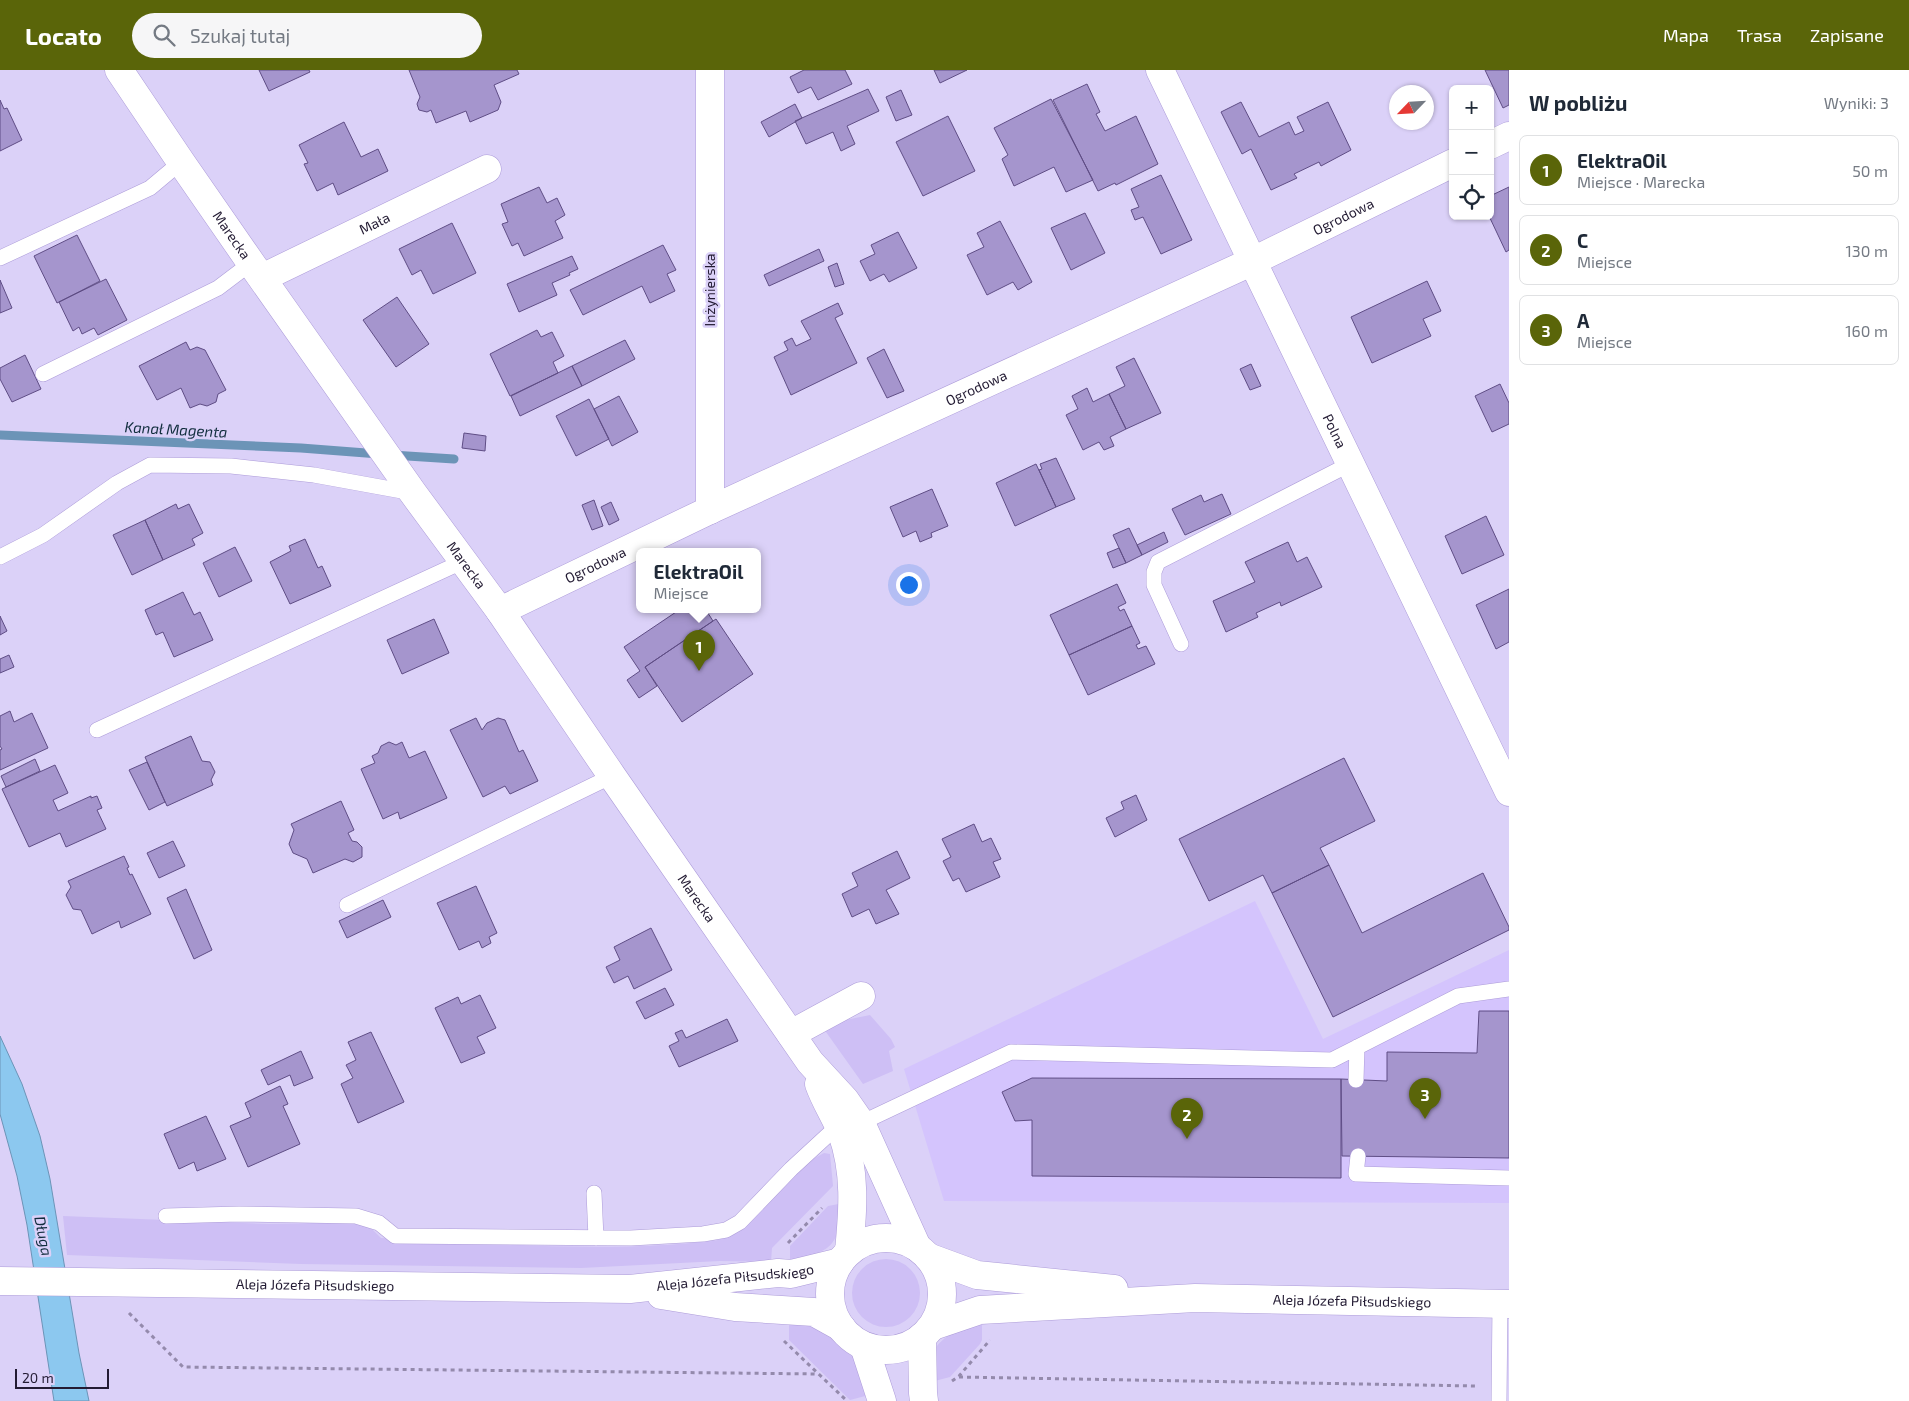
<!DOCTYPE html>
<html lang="pl">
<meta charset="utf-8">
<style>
body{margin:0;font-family:"Exo 2",sans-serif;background:#f6f6f7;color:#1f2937}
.controls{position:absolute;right:15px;top:15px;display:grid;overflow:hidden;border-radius:8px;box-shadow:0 1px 4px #0004}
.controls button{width:45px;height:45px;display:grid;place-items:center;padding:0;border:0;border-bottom:1px solid #e0e1e3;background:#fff;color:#1f2937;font:25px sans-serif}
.compass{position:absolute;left:1389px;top:15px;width:45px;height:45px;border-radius:50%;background:#fff;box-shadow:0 1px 4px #0004;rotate:245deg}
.scale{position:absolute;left:15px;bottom:12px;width:94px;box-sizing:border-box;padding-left:5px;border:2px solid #231b33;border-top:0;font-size:14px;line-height:18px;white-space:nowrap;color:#231b33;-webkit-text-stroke:4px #dbd1f8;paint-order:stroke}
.you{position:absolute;left:908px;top:514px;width:18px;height:18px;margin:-12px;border:4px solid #fff;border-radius:50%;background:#1a73e8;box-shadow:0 0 0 8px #1a73e833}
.badge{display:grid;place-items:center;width:32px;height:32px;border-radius:50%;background:#5a6509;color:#fff;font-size:16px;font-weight:700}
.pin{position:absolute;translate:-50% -41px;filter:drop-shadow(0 1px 2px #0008)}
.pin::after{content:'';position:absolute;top:26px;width:18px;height:15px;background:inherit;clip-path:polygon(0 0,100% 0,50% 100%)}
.popup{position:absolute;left:636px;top:478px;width:125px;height:65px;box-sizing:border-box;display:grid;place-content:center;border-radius:8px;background:#fff;filter:drop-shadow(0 1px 4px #0005);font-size:16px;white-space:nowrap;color:#747a83}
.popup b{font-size:19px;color:#1f2937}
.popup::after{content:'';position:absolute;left:50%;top:100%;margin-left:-10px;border:10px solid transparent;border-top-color:#fff}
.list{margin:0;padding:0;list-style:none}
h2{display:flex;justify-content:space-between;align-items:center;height:65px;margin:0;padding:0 20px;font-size:21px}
h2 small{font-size:16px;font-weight:400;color:#747a83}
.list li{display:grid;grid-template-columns:32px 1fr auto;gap:15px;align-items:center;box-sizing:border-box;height:70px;margin:0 10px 10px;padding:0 10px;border:1px solid #e0e1e3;border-radius:8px}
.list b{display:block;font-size:19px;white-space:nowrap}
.list p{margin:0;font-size:16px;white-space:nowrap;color:#747a83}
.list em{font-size:16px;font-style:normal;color:#747a83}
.icon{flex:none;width:28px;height:28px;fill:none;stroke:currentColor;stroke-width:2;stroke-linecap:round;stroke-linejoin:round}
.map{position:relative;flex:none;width:1509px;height:1331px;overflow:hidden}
header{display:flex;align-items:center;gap:30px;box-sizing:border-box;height:70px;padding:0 25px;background:#5a6509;color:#fff}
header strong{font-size:24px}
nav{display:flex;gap:28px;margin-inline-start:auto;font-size:18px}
.search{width:350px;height:45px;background:#f6f6f7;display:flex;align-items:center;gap:12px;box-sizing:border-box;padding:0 18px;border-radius:28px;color:#747a83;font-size:19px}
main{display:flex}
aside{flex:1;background:#fff}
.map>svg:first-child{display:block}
.built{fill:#d4c4fd}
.green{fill:#cebff5}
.water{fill:#8cc8ef;stroke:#6c94b7}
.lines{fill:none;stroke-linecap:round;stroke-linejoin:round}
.stream{stroke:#6c94b7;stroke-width:9}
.building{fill:#a595cd;stroke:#5f4d85}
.service-casing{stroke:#ad9cd9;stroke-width:16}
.minor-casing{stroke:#ad9cd9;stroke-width:29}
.tertiary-casing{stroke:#ad9cd9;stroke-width:29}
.primary-casing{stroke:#ad9cd9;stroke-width:29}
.path{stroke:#948aac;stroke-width:3;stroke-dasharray:4 4;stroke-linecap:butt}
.service{stroke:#fff;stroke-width:15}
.minor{stroke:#fff;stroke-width:28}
.tertiary{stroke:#fff;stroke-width:28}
.primary{stroke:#fff;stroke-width:28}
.labels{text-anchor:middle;stroke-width:5;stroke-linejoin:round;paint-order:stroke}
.street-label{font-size:14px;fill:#231b33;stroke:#dbd1f8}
.water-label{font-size:15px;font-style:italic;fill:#112d3d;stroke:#dbd1f8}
</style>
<header>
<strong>Locato</strong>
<div class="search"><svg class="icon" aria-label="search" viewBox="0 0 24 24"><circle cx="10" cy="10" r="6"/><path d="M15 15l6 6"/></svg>Szukaj tutaj</div>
<nav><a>Mapa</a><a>Trasa</a><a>Zapisane</a></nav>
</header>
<main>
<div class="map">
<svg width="1509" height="1331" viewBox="0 0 1509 1331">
<rect width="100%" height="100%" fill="#dbd1f8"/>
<path class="built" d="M 1255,831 L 1323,969 L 1509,880 L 1509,1133 L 944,1131 L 904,999 Z"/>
<path class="green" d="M 870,945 L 891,969 L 895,977 L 889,981 L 893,1001 L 863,1014 L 821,955 Z
M 824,1083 L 830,1084 L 833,1116 L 772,1178 L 771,1192 L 720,1191 L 581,1198 L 301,1194 L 67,1185 L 63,1146 L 269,1154 L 359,1152 L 373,1160 L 381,1168 C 493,1173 606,1184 718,1170 L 732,1165 L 743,1159 L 809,1091 Z
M 844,1133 C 836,1179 834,1179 790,1192 L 790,1176 L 828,1136 Z
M852 1223a34 34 0 1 1 68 0a34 34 0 1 1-68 0Z
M 789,1251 L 818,1257 L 854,1288 L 869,1325 L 850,1330 L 789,1270 Z
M 982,1252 L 982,1270 L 980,1274 L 950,1307 L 931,1312 C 931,1305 929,1295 931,1288 C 937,1266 963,1257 982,1252 Z"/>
<path class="water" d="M 0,966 L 22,1014 L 40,1066 L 50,1109 L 79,1283 L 89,1331 L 54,1331 L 27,1155 L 17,1106 L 0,1044 Z"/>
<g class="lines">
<path class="stream" d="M 0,365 L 301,378 L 379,384
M 392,385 L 454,389"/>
</g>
<path class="building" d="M 259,0 L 309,0 L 310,2 L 269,21 Z
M 409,0 L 517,0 L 519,4 L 494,15 L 501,32 L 498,40 L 470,52 L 466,41 L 436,53 L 431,40 L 427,42 L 419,40 L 417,34 L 420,27 Z
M 845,0 L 852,14 L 818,30 L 811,17 L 798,23 L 790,7 L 804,0 Z
M 934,0 L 967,0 L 940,13 Z
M 1485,0 L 1509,0 L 1509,35 L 1503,38 Z
M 1087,14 L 1100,42 L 1096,44 L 1105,61 L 1136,46 L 1158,94 L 1116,115 L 1115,113 L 1098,121 L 1053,30 Z
M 868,19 L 879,41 L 847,56 L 855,74 L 841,81 L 833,62 L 806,74 L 795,51 Z
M 901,20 L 912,45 L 896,51 L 886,27 Z
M 1051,29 L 1093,110 L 1066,122 L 1054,97 L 1014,116 L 1002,89 L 1008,85 L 994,58 Z
M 0,30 L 4,39 L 7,38 L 22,70 L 0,81 Z
M 1241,32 L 1259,67 L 1289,52 L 1295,65 L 1304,61 L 1297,47 L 1328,32 L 1351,80 L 1321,96 L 1319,92 L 1294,104 L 1297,108 L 1271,120 L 1251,79 L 1242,84 L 1221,42 Z
M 795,34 L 802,48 L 769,67 L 761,52 Z
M 948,46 L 975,101 L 923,126 L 896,72 Z
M 344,52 L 361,87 L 378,79 L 388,101 L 338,125 L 333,113 L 317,121 L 304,94 L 308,93 L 299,75 Z
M 1161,105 L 1192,170 L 1161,184 L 1143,147 L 1135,150 L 1131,140 L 1139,137 L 1131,119 Z
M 539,117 L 547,133 L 557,128 L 565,145 L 555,151 L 563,168 L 524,186 L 518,173 L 512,176 L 502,154 L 508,152 L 501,134 Z
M 1509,117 L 1509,180 L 1506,182 L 1489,146 L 1490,126 Z
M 1085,143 L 1105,183 L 1071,200 L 1051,158 Z
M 1000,151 L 1032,212 L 1018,220 L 1013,212 L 987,225 L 967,185 L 984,177 L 977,163 Z
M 452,153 L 476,203 L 433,224 L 421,200 L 412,205 L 399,179 Z
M 898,162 L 917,198 L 889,212 L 884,204 L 870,211 L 860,191 L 875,184 L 871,175 Z
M 77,165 L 100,211 L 57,233 L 34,186 Z
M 663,175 L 676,200 L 667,204 L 675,221 L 650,233 L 642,216 L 583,245 L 570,220 Z
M 819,179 L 824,191 L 769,216 L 764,205 Z
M 572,186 L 578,199 L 569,203 L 570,205 L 552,213 L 557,225 L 519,242 L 507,214 Z
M 837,193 L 844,214 L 835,217 L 828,197 Z
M 106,209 L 127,250 L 98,265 L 94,258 L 82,264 L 79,257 L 73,261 L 59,232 Z
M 0,210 L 12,238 L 0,243 Z
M 1427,211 L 1441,241 L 1423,249 L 1431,266 L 1372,293 L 1351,247 Z
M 397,227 L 429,274 L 396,297 L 363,250 Z
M 838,233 L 843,244 L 835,248 L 857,293 L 791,325 L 774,287 L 788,280 L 784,272 L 792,268 L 796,276 L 811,269 L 801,251 Z
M 537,260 L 541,267 L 552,262 L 564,286 L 553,292 L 558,303 L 510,326 L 490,284 Z
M 625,270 L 635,289 L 582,316 L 572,296 Z
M 186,272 L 190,280 L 197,277 L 205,280 L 226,320 L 218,324 L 216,332 L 207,336 L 200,334 L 190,338 L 181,318 L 157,330 L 139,296 Z
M 884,279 L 904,321 L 887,328 L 867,288 Z
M 25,285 L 41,319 L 12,332 L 0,309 L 0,298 Z
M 1134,288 L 1161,343 L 1126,359 L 1109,324 L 1125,316 L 1116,297 Z
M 1251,294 L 1261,316 L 1250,320 L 1240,299 Z
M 572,296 L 582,316 L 520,346 L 511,326 Z
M 1500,314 L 1509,333 L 1509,354 L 1492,362 L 1475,326 Z
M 1087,318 L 1093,332 L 1109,324 L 1126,359 L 1110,367 L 1114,376 L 1104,380 L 1099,372 L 1083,380 L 1066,345 L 1078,339 L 1072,326 Z
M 619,326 L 638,362 L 612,376 L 594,339 Z
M 589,329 L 609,369 L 576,386 L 556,346 Z
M 464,363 L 486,366 L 485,381 L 462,378 Z
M 1056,388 L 1075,429 L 1056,437 L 1039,400 L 1042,399 L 1040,394 Z
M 1036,394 L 1056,437 L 1015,456 L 996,413 Z
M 932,419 L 948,456 L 931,463 L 932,467 L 920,472 L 916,461 L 903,467 L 890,437 Z
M 1222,424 L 1231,444 L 1185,465 L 1172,439 L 1201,425 L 1204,432 Z
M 594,430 L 603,456 L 592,460 L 582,435 Z
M 611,432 L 619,450 L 609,455 L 601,437 Z
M 176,434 L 178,439 L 189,434 L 203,463 L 192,469 L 195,475 L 163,490 L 145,450 Z
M 1486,446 L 1504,485 L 1462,504 L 1445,466 Z
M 145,450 L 163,490 L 132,505 L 113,465 Z
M 1129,458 L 1142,485 L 1126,493 L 1113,465 Z
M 1164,462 L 1168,472 L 1142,485 L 1137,475 Z
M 305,469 L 318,498 L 322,496 L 331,516 L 290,534 L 270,492 L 291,481 L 289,476 Z
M 1288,472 L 1297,492 L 1307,487 L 1322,517 L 1281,536 L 1280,532 L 1256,543 L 1258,547 L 1226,562 L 1213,531 L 1255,512 L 1245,492 Z
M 235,477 L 252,511 L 219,527 L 203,493 Z
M 1119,478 L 1126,493 L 1113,498 L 1107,483 Z
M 1117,514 L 1126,533 L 1118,537 L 1120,541 L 1124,539 L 1132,556 L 1069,585 L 1050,545 Z
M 1509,519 L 1509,572 L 1496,579 L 1476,535 Z
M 183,522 L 194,545 L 200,542 L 213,570 L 174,587 L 163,562 L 156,565 L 145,540 Z
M 679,540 L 706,540 L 713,551 L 645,597 L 657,616 L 639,628 L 627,610 L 640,601 L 624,577 Z
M 0,546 L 7,561 L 0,565 Z
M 434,549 L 449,583 L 402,604 L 387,570 Z
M 716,549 L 753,604 L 682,652 L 645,597 Z
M 1132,556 L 1140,573 L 1136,575 L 1138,579 L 1146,576 L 1155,594 L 1088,625 L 1069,585 Z
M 9,585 L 14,597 L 0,603 L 0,589 Z
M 10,641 L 14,652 L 32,643 L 48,678 L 0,700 L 0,680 L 2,679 L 0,676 L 0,646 Z
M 476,648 L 482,660 L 487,653 L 498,648 L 505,650 L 519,682 L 523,680 L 538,711 L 510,724 L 505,716 L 483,727 L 450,660 Z
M 191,666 L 202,691 L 210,692 L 215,702 L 211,710 L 213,715 L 167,736 L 145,687 Z
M 389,672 L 396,675 L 402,672 L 409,688 L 425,681 L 447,728 L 400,749 L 398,742 L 383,749 L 361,699 L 375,693 L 372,686 L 378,683 L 381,676 Z
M 1344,688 L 1375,751 L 1320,778 L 1329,795 L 1272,823 L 1263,805 L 1209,831 L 1179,769 Z
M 35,689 L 40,701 L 6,717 L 1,706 Z
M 147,692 L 165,732 L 149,740 L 129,700 Z
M 55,695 L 68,723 L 53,730 L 58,741 L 91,726 L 91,728 L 97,726 L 102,738 L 97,740 L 106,759 L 66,777 L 60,763 L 29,777 L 2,719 Z
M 1136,725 L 1147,750 L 1115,767 L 1106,748 L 1124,739 L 1121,732 Z
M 341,731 L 354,760 L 348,763 L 352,771 L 357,772 L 362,777 L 362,787 L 353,792 L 345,789 L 313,803 L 307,789 L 293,783 L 289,774 L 294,760 L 291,754 Z
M 974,754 L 982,772 L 991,768 L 1001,789 L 993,792 L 1000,807 L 966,822 L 959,808 L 953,811 L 943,791 L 951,787 L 942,769 Z
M 173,771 L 185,796 L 159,808 L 147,783 Z
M 897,781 L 910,808 L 886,820 L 899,844 L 876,854 L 869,839 L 852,847 L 842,824 L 858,816 L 852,803 Z
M 124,786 L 129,797 L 127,798 L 130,805 L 132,804 L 151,844 L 121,858 L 119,851 L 92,864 L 81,840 L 73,839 L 66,825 L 71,817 L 68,811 Z
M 1329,795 L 1362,863 L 1483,803 L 1509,857 L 1509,860 L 1333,947 L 1272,823 Z
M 476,816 L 497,863 L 489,867 L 491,873 L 482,878 L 479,871 L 459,880 L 437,833 Z
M 186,819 L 212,880 L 194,889 L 167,828 Z
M 383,830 L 391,847 L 347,868 L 339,851 Z
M 651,858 L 672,900 L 634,919 L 628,906 L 614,913 L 606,897 L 620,890 L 614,877 Z
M 665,918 L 674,935 L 645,949 L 636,932 Z
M 480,925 L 496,958 L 477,967 L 485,983 L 461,993 L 435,938 L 458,927 L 461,934 Z
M 1479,941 L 1509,941 L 1509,1088 L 1342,1086 L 1341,1009 L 1387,1011 L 1387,982 L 1477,983 Z
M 727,949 L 738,971 L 679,997 L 669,976 L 679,971 L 675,963 L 682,960 L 686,968 Z
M 371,962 L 404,1032 L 358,1053 L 341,1014 L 353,1008 L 346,995 L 356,990 L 348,972 Z
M 301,981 L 313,1008 L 294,1016 L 290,1005 L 268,1015 L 261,1000 Z
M 1032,1008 L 1341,1009 L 1341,1108 L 1032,1106 L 1032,1050 L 1015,1051 L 1002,1022 Z
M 280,1016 L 288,1034 L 283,1036 L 300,1074 L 248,1097 L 230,1056 L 251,1047 L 245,1033 Z
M 206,1046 L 226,1089 L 197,1101 L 194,1092 L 179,1099 L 164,1064 Z"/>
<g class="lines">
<defs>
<path id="service" d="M 0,188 L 150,118 L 181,92
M 43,304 L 218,218 L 251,193
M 0,487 L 43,465 L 117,413 L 150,395 L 231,396 L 314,405 L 413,423
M 1181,574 L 1154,515 L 1154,502 L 1158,492 L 1350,394
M 97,660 L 464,491
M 347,835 L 612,706
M 1356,1010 L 1357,977
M 861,1053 L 1011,982 L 1332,990 L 1458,926 L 1509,919
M 1358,1086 L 1356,1104 L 1509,1108
M 594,1123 L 596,1168
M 166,1146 L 239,1144 L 356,1146 L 379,1153 L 395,1166 L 631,1168 L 703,1164 L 726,1160 L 740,1152 L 791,1099 L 829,1064 L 841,1062
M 1499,1331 L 1500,1234"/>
<g id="minor">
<path id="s1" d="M 1160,0 L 1509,722"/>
<path d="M 1490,75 L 1509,66"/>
<path id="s2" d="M 262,208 L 487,99"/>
<path d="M 710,440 L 710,0"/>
<path id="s3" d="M 500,541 L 710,440 L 1251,192 L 1453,93"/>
<path d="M 791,964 L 861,926"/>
</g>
<g id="tertiary">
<path id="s4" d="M 119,0 L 181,92 L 251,193 L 413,423 L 500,541 L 612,706 L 810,992 L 845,1030 L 861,1053 L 917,1177"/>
<path d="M 819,1014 C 825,1031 835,1046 842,1063 C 856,1102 853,1141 849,1181"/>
<path d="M 922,1267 L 923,1323 L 924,1331"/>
<path d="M 864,1276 L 882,1331"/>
</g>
<g id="primary">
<circle cx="886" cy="1224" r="56"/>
<path d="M 928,1187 L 977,1205 L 1114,1219"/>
<path id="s5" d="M 0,1211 L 630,1219 L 778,1203 L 791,1204 L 840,1192"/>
<path d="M 661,1225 L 735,1237 L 814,1242 L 841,1257"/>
<path id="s6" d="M 933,1256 L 980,1240 L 1195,1228 L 1509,1234"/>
</g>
</defs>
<use href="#service" class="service-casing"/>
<use href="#minor" class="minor-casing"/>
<use href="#tertiary" class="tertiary-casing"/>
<use href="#primary" class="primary-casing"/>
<path class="path" d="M 788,1173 L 822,1138
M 129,1243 L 183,1297 L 818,1304
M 784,1271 L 847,1331
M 959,1307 L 1476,1316
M 952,1311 L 959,1306 L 990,1270"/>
<use href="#service" class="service"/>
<use href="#minor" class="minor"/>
<use href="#tertiary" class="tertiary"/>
<use href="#primary" class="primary"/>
</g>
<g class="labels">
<g class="street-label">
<text dy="5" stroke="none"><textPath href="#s3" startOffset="931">Ogrodowa</textPath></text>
<text dy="5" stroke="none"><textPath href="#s2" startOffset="125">Mała</textPath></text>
<text dy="5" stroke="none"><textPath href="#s4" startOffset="200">Marecka</textPath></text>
<text transform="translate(710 220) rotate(-90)" y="5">Inżynierska</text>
<text dy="5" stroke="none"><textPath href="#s3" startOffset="526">Ogrodowa</textPath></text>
<text dy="5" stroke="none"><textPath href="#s1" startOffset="401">Polna</textPath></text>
<text dy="5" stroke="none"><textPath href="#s4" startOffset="605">Marecka</textPath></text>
<text dy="5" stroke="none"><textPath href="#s3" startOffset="106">Ogrodowa</textPath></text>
<text dy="5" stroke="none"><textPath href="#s4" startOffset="1010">Marecka</textPath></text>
<text dy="5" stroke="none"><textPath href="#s5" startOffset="736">Aleja Józefa Piłsudskiego</textPath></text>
<text dy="5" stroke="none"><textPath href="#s5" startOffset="315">Aleja Józefa Piłsudskiego</textPath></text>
<text dy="5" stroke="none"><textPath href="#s6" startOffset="422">Aleja Józefa Piłsudskiego</textPath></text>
</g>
<g class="water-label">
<text transform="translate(176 360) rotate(3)" y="5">Kanał Magenta</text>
<text transform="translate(43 1166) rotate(79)" y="5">Długa</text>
</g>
</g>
</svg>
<div class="controls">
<button>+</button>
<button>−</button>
<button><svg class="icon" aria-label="locate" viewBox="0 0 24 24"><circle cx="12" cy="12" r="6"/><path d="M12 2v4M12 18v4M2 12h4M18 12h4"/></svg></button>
</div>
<svg class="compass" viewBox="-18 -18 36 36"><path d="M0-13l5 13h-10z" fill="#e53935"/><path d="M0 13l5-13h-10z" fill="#747a83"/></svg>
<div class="scale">20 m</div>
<div class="you"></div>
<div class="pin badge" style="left:699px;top:601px">1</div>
<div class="popup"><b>ElektraOil</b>Miejsce</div>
<div class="pin badge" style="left:1187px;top:1069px">2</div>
<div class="pin badge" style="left:1425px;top:1049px">3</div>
</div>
<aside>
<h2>W pobliżu<small>Wyniki: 3</small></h2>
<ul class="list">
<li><span class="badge">1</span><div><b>ElektraOil</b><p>Miejsce · Marecka</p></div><em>50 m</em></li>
<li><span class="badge">2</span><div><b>C</b><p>Miejsce</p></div><em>130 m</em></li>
<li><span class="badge">3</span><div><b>A</b><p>Miejsce</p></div><em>160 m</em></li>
</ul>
</aside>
</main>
